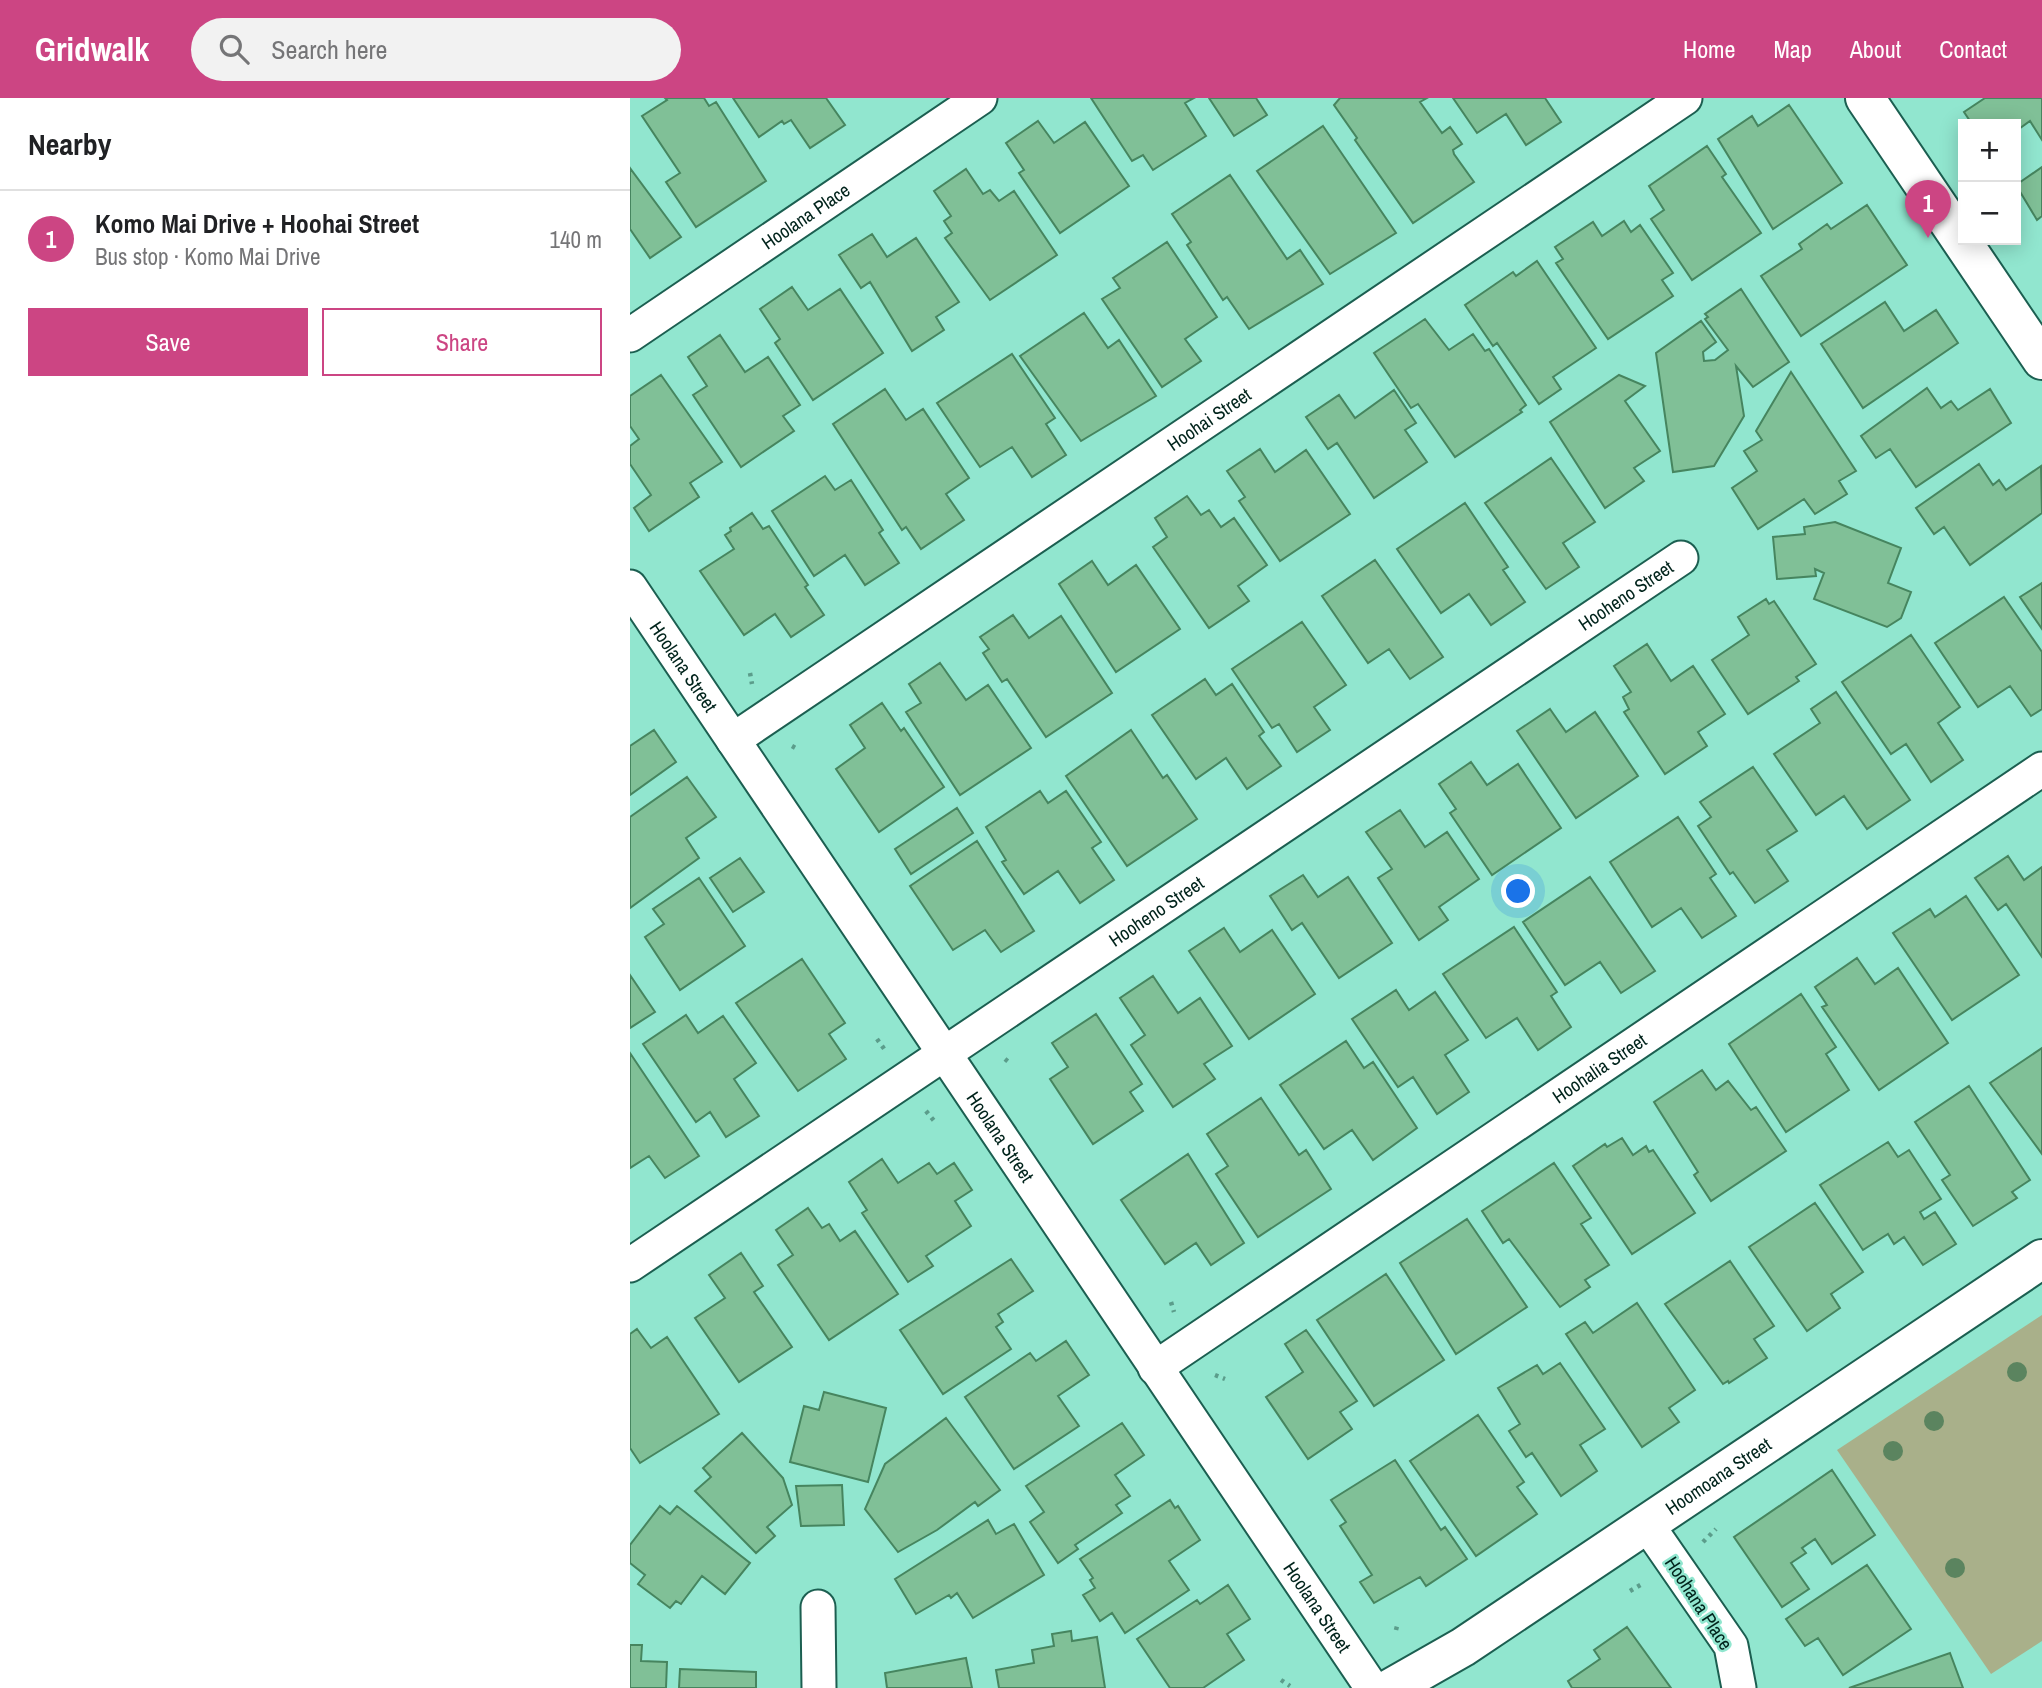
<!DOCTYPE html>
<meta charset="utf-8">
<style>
body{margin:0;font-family:"Archivo Narrow",sans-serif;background:#f2f2f2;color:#202124}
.controls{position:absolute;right:21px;top:21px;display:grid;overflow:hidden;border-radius:0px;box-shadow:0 4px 18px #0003}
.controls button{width:63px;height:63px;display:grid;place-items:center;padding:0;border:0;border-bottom:2px solid #e0e0e0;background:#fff;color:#202124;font:35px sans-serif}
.you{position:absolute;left:889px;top:794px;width:24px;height:24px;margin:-18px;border:5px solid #fff;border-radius:50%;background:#1a73e8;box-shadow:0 0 0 10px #1a73e833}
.badge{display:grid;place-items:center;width:46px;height:46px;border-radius:50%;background:#cc4583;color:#fff;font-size:23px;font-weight:700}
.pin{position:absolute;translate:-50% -58px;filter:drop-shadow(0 2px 4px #0008)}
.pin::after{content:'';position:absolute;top:37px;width:24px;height:21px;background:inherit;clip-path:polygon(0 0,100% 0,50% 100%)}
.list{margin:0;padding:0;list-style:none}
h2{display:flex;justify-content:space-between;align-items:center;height:91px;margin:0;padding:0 28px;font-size:30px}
h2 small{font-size:23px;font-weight:400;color:#757577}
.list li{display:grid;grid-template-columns:46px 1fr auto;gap:21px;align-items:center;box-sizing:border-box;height:98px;padding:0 28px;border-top:2px solid #e0e0e0}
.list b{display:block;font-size:26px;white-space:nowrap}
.list p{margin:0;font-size:23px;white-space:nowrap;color:#757577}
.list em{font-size:23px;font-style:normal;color:#757577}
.actions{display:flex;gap:14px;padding:21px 28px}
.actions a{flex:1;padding:16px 0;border:2px solid #cc4583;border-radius:0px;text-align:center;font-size:24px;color:#cc4583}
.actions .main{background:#cc4583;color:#fff}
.icon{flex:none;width:38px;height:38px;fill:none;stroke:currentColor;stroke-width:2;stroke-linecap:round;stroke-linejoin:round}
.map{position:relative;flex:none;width:1412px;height:1590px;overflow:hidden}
header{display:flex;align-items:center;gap:42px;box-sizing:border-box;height:98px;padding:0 35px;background:#cc4583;color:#fff}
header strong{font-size:33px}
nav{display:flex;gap:38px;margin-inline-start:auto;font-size:24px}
.search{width:490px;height:63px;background:#f2f2f2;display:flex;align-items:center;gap:18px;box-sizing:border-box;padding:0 24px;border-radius:38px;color:#757577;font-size:26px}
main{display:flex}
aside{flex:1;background:#fff}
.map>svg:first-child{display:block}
.green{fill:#a9b08a}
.building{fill:#80c097;stroke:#46855f;stroke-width:2}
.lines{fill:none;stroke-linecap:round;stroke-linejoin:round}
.street-casing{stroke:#1c5f51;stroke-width:37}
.secondary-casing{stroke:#1c5f51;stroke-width:42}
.path{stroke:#5b9d8b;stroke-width:4.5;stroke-dasharray:3.5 5;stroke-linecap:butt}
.street{stroke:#fff;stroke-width:33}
.secondary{stroke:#fff;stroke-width:38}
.tree{fill:#5b845f}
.labels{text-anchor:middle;stroke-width:5;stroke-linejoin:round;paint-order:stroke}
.street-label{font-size:19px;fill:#00231b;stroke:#91e6cf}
</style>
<header>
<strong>Gridwalk</strong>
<div class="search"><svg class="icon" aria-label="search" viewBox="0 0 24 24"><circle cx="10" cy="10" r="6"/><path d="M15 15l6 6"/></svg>Search here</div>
<nav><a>Home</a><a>Map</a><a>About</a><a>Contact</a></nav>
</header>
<main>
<aside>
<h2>Nearby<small></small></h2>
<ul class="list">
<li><span class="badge">1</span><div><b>Komo Mai Drive + Hoohai Street</b><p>Bus stop · Komo Mai Drive</p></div><em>140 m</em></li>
</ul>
<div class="actions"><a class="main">Save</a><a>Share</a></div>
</aside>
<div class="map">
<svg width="1412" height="1590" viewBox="0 0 1412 1590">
<rect width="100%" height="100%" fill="#91e6cf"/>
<path class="green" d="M 1412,1217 L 1412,1543 L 1361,1576 L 1207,1352 Z"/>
<path class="building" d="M 35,0 L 74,0 L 79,8 L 86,4 L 136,83 L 66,129 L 36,84 L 50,75 L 12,18 L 37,2 Z
M 103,0 L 196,0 L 215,27 L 180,50 L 161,22 L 154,26 L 152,23 L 129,39 Z
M 461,0 L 564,0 L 555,5 L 576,38 L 523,72 L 513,57 L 502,63 Z
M 579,0 L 626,0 L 637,17 L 604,38 Z
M 710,0 L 797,0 L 790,4 L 812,35 L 820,29 L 832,46 L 823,52 L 824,56 L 844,84 L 783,125 L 725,42 L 727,40 L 704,7 Z
M 823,0 L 915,0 L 931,24 L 896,47 L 876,16 L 847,35 Z
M 1355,0 L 1412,0 L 1412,42 L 1400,23 L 1386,33 L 1386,26 L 1342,26 L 1334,14 Z
M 1159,7 L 1212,85 L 1143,131 L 1088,41 L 1122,18 L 1128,28 Z
M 408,23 L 424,45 L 455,24 L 499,88 L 430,135 L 389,75 L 394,72 L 376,45 Z
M 693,28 L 766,135 L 700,176 L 627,73 Z
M 1077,48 L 1096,76 L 1092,79 L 1131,135 L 1062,182 L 1021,121 L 1034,112 L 1019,88 Z
M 1412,69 L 1412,118 L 1407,122 L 1386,87 Z
M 0,70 L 51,139 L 20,160 L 0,131 Z
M 336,71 L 353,96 L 360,92 L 369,103 L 384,93 L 427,157 L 360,202 L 315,140 L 322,135 L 314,123 L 321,118 L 304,93 Z
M 600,77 L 657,161 L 670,152 L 693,186 L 619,231 L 597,199 L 593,202 L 557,147 L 561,144 L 542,116 Z
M 1237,107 L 1277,167 L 1171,238 L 1131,178 L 1172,151 L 1169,146 L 1197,126 L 1201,131 Z
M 994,123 L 1001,134 L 1010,127 L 1043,175 L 1032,182 L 1043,198 L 978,241 L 926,165 L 933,161 L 925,149 L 963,124 L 972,138 Z
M 242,136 L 257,159 L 286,140 L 329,204 L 306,219 L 314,232 L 282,253 L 240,184 L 231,190 L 209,157 Z
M 537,144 L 587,219 L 555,241 L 571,263 L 532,289 L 472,201 L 490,190 L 483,180 Z
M 907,163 L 966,250 L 923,279 L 931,291 L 909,306 L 867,245 L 863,248 L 835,207 L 883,174 L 886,178 Z
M 162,189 L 178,212 L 210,191 L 253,255 L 183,302 L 145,245 L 150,241 L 130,211 Z
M 1111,191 L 1159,264 L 1123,289 L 1106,268 L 1114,318 L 1084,368 L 1043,374 L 1026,255 L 1071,223 L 1086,244 L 1073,254 L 1074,263 L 1085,262 L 1098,252 L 1075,221 L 1078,219 L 1075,216 Z
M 1255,204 L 1274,233 L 1306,212 L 1328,245 L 1233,310 L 1191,246 Z
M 454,215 L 478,250 L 489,242 L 526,298 L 451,343 L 390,258 Z
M 795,221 L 819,252 L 843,236 L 855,253 L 859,251 L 896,307 L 890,312 L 892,314 L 825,359 L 788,306 L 781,310 L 744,255 Z
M 90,237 L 115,274 L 138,259 L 170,307 L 153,318 L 164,333 L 111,369 L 63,297 L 77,288 L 58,259 Z
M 382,256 L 425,320 L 416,326 L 436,357 L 402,379 L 382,349 L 350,369 L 307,305 Z
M 1161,274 L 1226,373 L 1209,383 L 1217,396 L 1185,416 L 1174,401 L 1128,431 L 1102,390 L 1127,373 L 1114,353 L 1132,342 L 1126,333 Z
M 31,277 L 92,364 L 60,385 L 69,399 L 19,433 L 4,410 L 21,397 L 0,366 L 0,348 L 9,341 L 0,328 L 0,298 Z
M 989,277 L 1015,288 L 995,303 L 1030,353 L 1004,370 L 1014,383 L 975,410 L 920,324 Z
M 1297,290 L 1311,310 L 1321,303 L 1328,312 L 1360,291 L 1381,325 L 1286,389 L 1260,351 L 1246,360 L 1231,338 Z
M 255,291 L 276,322 L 293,311 L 339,380 L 316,396 L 334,422 L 291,451 L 276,429 L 272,432 L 203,326 Z
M 764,292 L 786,325 L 775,332 L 797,364 L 744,400 L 707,345 L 698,351 L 676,319 L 709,297 L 725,320 Z
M 630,351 L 645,374 L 676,352 L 720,416 L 650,463 L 609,403 L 615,399 L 597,373 Z
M 921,360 L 965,424 L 933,445 L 949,469 L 916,491 L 855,405 Z
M 1349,366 L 1363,387 L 1369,382 L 1376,392 L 1411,368 L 1412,415 L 1340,467 L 1314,429 L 1304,436 L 1286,410 Z
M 195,378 L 205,392 L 221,382 L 253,432 L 249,435 L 269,465 L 235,487 L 215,457 L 184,478 L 142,413 Z
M 557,398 L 571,417 L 579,412 L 591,429 L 604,420 L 637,467 L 608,488 L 619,503 L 579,530 L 523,449 L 537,439 L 525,420 Z
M 835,405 L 878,469 L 873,472 L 895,504 L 861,527 L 839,496 L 811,515 L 767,451 Z
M 122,415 L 133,431 L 139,428 L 178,487 L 175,489 L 194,517 L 161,539 L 145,516 L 114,537 L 70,473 L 104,451 L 95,437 L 101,433 L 100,430 Z
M 1205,424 L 1271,450 L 1258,485 L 1281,494 L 1271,520 L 1257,529 L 1184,501 L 1194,475 L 1185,471 L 1186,478 L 1147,481 L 1143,439 L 1175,436 L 1174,429 Z
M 745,462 L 813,559 L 780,581 L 759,551 L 738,565 L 692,498 Z
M 462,463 L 478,487 L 506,467 L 550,531 L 486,574 L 429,486 Z
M 1412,485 L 1412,531 L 1390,499 Z
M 1374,499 L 1412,554 L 1412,611 L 1401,618 L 1380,588 L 1348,609 L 1305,545 Z
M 1136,501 L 1139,506 L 1144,503 L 1186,566 L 1166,579 L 1169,583 L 1118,616 L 1082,562 L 1119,537 L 1108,519 Z
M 383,517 L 399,540 L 431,518 L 482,595 L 416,639 L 377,581 L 372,584 L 353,555 L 359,551 L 350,539 Z
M 672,524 L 716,587 L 684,609 L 700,632 L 667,654 L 649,626 L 642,630 L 602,571 Z
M 1281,537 L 1330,609 L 1308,625 L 1333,662 L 1301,684 L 1276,646 L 1261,656 L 1212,584 Z
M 1017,546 L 1041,583 L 1063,568 L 1095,616 L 1068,634 L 1077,648 L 1035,676 L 994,614 L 999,611 L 993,599 L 1001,594 L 984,568 Z
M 310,565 L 336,602 L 358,587 L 401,650 L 330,697 L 276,614 L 291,605 L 279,586 Z
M 575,581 L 586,597 L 602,586 L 634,634 L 629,638 L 651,668 L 617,691 L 596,660 L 566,681 L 522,617 Z
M 1206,594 L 1280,702 L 1237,731 L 1214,698 L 1186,717 L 1144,656 L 1190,625 L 1181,611 Z
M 252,605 L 271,633 L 274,630 L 314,689 L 249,734 L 206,671 L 235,650 L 220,627 Z
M 920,611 L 936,634 L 965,614 L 1008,678 L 946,720 L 887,633 Z
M 24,632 L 46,664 L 0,697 L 0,648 Z
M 501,632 L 533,680 L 537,677 L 567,721 L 497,768 L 436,678 Z
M 841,664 L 857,687 L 888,666 L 931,730 L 862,777 L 820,715 L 826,711 L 809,686 Z
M 1123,669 L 1167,733 L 1137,752 L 1158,783 L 1125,805 L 1103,774 L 1100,776 L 1068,728 L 1081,719 L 1070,704 Z
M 57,679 L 86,719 L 56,740 L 69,760 L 0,810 L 0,719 Z
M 410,693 L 418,705 L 436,693 L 471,744 L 462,750 L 484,782 L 450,805 L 428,773 L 394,796 L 372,764 L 376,762 L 356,729 Z
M 327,710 L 343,735 L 281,776 L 265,751 Z
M 770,712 L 795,749 L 817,734 L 849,781 L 809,809 L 818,822 L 789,842 L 748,780 L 762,771 L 736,734 Z
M 1048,719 L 1086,776 L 1080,780 L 1106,818 L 1072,840 L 1051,810 L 1022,829 L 980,764 Z
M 347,743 L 404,833 L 371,854 L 355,832 L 323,852 L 280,788 Z
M 1378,758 L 1394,782 L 1412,769 L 1412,859 L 1376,806 L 1368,812 L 1345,780 Z
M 110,760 L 134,794 L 103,814 L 80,780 Z
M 673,777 L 688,799 L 718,779 L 762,845 L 709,880 L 672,825 L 662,832 L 640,798 Z
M 960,779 L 1025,873 L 991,895 L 970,864 L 935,887 L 893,824 Z
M 69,780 L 115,848 L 50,892 L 15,839 L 34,826 L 23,811 Z
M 1336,798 L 1389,877 L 1322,922 L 1263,835 L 1300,811 L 1305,819 Z
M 884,829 L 927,894 L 921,898 L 941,929 L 908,952 L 887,920 L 856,940 L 813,876 Z
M 594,830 L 610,854 L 642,832 L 685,896 L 619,941 L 559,853 Z
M 1227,860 L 1245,886 L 1268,870 L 1318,945 L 1249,992 L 1192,909 L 1197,907 L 1185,889 Z
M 172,861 L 215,925 L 199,936 L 216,961 L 168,993 L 106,905 Z
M 0,877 L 25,914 L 0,930 Z
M 523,878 L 548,915 L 570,900 L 602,948 L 574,966 L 585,981 L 543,1009 L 501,947 L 515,937 L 490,900 Z
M 766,892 L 779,912 L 805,894 L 838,942 L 815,957 L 839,994 L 807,1016 L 783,979 L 768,989 L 722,921 Z
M 1171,896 L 1206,949 L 1196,956 L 1219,992 L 1156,1034 L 1099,946 Z
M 466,916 L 512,986 L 500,994 L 513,1013 L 463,1046 L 420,981 L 438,969 L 422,945 Z
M 56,917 L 68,935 L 93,918 L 126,965 L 104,981 L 129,1018 L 96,1039 L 80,1014 L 66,1024 L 13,946 Z
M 716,943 L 734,970 L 743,964 L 787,1030 L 743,1062 L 722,1032 L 694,1051 L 650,987 Z
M 1412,950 L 1412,1056 L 1360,985 Z
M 0,955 L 69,1058 L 35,1080 L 19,1058 L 0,1070 Z
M 1072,972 L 1086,992 L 1098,983 L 1121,1012 L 1126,1009 L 1156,1053 L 1081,1103 L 1064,1077 L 1068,1074 L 1024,1004 Z
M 1339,988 L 1400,1082 L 1382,1094 L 1387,1100 L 1343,1128 L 1312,1082 L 1320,1077 L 1285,1024 Z
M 631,1000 L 669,1057 L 676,1052 L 701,1091 L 628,1139 L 586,1076 L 598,1068 L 577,1036 Z
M 992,1040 L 1003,1057 L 1016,1048 L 1019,1054 L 1023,1052 L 1065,1115 L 1002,1156 L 943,1068 L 975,1046 L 977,1049 Z
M 1258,1044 L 1268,1059 L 1279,1052 L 1311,1101 L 1290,1114 L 1294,1121 L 1305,1114 L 1326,1146 L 1293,1167 L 1274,1139 L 1264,1146 L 1258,1136 L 1233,1152 L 1190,1087 Z
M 558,1056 L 614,1145 L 581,1167 L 566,1145 L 535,1166 L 491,1102 Z
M 252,1061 L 268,1085 L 299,1065 L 307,1076 L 324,1065 L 342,1092 L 325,1103 L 341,1128 L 296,1158 L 303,1168 L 278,1184 L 232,1115 L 237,1112 L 219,1084 Z
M 924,1065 L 961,1120 L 951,1126 L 979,1167 L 955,1182 L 960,1189 L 930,1209 L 879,1141 L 873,1145 L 852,1113 Z
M 1185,1105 L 1233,1174 L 1201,1196 L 1210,1210 L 1177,1233 L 1119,1149 Z
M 178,1110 L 192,1130 L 199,1126 L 210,1143 L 225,1133 L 268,1196 L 199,1242 L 148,1167 L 163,1157 L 146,1132 Z
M 837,1121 L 897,1209 L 826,1256 L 770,1165 Z
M 111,1155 L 133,1188 L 124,1194 L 162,1249 L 109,1284 L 65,1220 L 95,1200 L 79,1177 Z
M 381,1161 L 403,1193 L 368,1216 L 373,1224 L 366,1229 L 381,1251 L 313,1296 L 270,1232 Z
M 1100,1163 L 1144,1228 L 1124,1241 L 1137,1260 L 1099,1285 L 1098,1283 L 1093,1286 L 1035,1206 Z
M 756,1176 L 814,1262 L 744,1308 L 687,1222 Z
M 1007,1205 L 1065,1292 L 1039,1310 L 1049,1324 L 1012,1349 L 936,1236 L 955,1224 L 963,1235 Z
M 7,1231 L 21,1250 L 37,1239 L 89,1316 L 10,1365 L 0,1350 L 0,1236 Z
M 676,1232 L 727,1303 L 710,1314 L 722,1331 L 678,1361 L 636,1299 L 673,1274 L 655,1246 Z
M 436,1243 L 459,1277 L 428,1298 L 449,1328 L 384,1371 L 335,1299 L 400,1255 L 406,1263 Z
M 930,1265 L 975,1331 L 950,1347 L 967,1373 L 931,1398 L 902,1355 L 896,1359 L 879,1333 L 890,1326 L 868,1290 L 907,1267 L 913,1276 Z
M 194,1294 L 256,1310 L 238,1384 L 160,1364 L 174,1308 L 189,1312 Z
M 848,1317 L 894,1384 L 887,1389 L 907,1416 L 846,1458 L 780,1363 Z
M 316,1320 L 370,1392 L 348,1408 L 345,1404 L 307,1432 L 268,1454 L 235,1411 L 255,1366 Z
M 492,1325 L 514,1357 L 485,1377 L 500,1398 L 486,1407 L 492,1415 L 445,1447 L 448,1451 L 428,1465 L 400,1424 L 414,1414 L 396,1388 Z
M 112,1335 L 153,1380 L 162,1407 L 137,1429 L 145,1438 L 126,1455 L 65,1393 L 81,1379 L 73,1370 Z
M 765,1362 L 811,1432 L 815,1429 L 837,1461 L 796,1488 L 790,1479 L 744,1505 L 730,1484 L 742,1477 L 710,1428 L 716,1424 L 701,1402 Z
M 1202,1372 L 1245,1437 L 1202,1466 L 1185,1441 L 1172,1450 L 1176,1455 L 1161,1465 L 1179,1491 L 1152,1509 L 1104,1439 Z
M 212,1387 L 214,1427 L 171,1428 L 166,1388 Z
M 540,1402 L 545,1410 L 548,1408 L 570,1442 L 539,1463 L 559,1492 L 495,1535 L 482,1515 L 470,1523 L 453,1497 L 465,1490 L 460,1482 L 463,1480 L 450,1461 Z
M 30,1408 L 40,1416 L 47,1408 L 120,1465 L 95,1496 L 72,1478 L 51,1506 L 46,1503 L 40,1510 L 8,1486 L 15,1477 L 0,1465 L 0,1447 Z
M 358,1422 L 366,1436 L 384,1426 L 414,1477 L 343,1520 L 327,1495 L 321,1500 L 319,1497 L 286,1516 L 265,1481 Z
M 1237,1467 L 1281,1531 L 1213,1577 L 1188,1540 L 1175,1548 L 1156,1521 Z
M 598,1487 L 620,1521 L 597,1536 L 614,1562 L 573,1590 L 540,1590 L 507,1541 L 567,1502 L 570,1506 Z
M 997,1529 L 1041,1590 L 942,1590 L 938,1583 L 970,1561 L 964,1552 Z
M 441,1533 L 442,1543 L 467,1539 L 475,1590 L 369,1590 L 366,1572 L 404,1565 L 402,1552 L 424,1548 L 422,1536 Z
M 0,1547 L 12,1547 L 11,1563 L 37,1564 L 36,1590 L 0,1590 Z
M 1320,1555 L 1333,1590 L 1219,1590 Z
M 336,1560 L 342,1590 L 257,1590 L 255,1575 Z
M 50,1571 L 126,1574 L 126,1590 L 49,1590 Z"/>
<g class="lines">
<defs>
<g id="street">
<path id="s1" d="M 0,237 L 350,0"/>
<path id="s2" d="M 0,489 L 742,1590"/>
<path id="s3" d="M 103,642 L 1055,0"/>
<path id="s4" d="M 0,1167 L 1051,460"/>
<path id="s5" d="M 525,1270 L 1412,671"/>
<path d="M 1016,1425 L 1101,1548 L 1109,1590"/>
<path d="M 188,1509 L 189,1590"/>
</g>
<g id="secondary">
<path d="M 1235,0 L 1412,262"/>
<path id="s6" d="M 761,1590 L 833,1549 L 1412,1161"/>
</g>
</defs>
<use href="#street" class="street-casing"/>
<use href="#secondary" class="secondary-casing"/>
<path class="path" d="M 120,575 L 122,586
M 162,648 L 169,652
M 247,941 L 255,952
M 375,961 L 381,966
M 296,1013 L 305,1024
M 541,1204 L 544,1214
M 585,1277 L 595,1281
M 1073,1444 L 1086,1431
M 1000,1493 L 1012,1486
M 766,1532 L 768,1524
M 651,1582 L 660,1588"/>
<use href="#street" class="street"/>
<use href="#secondary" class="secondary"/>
</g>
<g class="tree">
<circle cx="1387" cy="1274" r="10"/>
<circle cx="1304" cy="1323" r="10"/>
<circle cx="1263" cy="1353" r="10"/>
<circle cx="1325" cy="1470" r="10"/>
</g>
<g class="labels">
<g class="street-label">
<text dy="7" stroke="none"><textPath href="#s1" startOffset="212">Hoolana Place</textPath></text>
<text dy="7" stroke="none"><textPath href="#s3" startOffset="574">Hoohai Street</textPath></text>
<text dy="7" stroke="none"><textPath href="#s4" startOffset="1200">Hooheno Street</textPath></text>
<text dy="7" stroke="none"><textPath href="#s2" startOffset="96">Hoolana Street</textPath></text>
<text dy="7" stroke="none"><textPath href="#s4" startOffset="634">Hooheno Street</textPath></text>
<text dy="7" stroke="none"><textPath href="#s5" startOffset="536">Hoohalia Street</textPath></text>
<text dy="7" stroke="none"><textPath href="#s2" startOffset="663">Hoolana Street</textPath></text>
<text dy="7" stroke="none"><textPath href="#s6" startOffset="390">Hoomoana Street</textPath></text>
<text transform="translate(1069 1505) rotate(57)" y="7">Hoohana Place</text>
<text dy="7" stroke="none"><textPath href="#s2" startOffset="1230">Hoolana Street</textPath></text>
</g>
</g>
</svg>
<div class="controls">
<button>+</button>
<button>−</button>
</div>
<div class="you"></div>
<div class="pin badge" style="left:1298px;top:140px">1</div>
</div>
</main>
